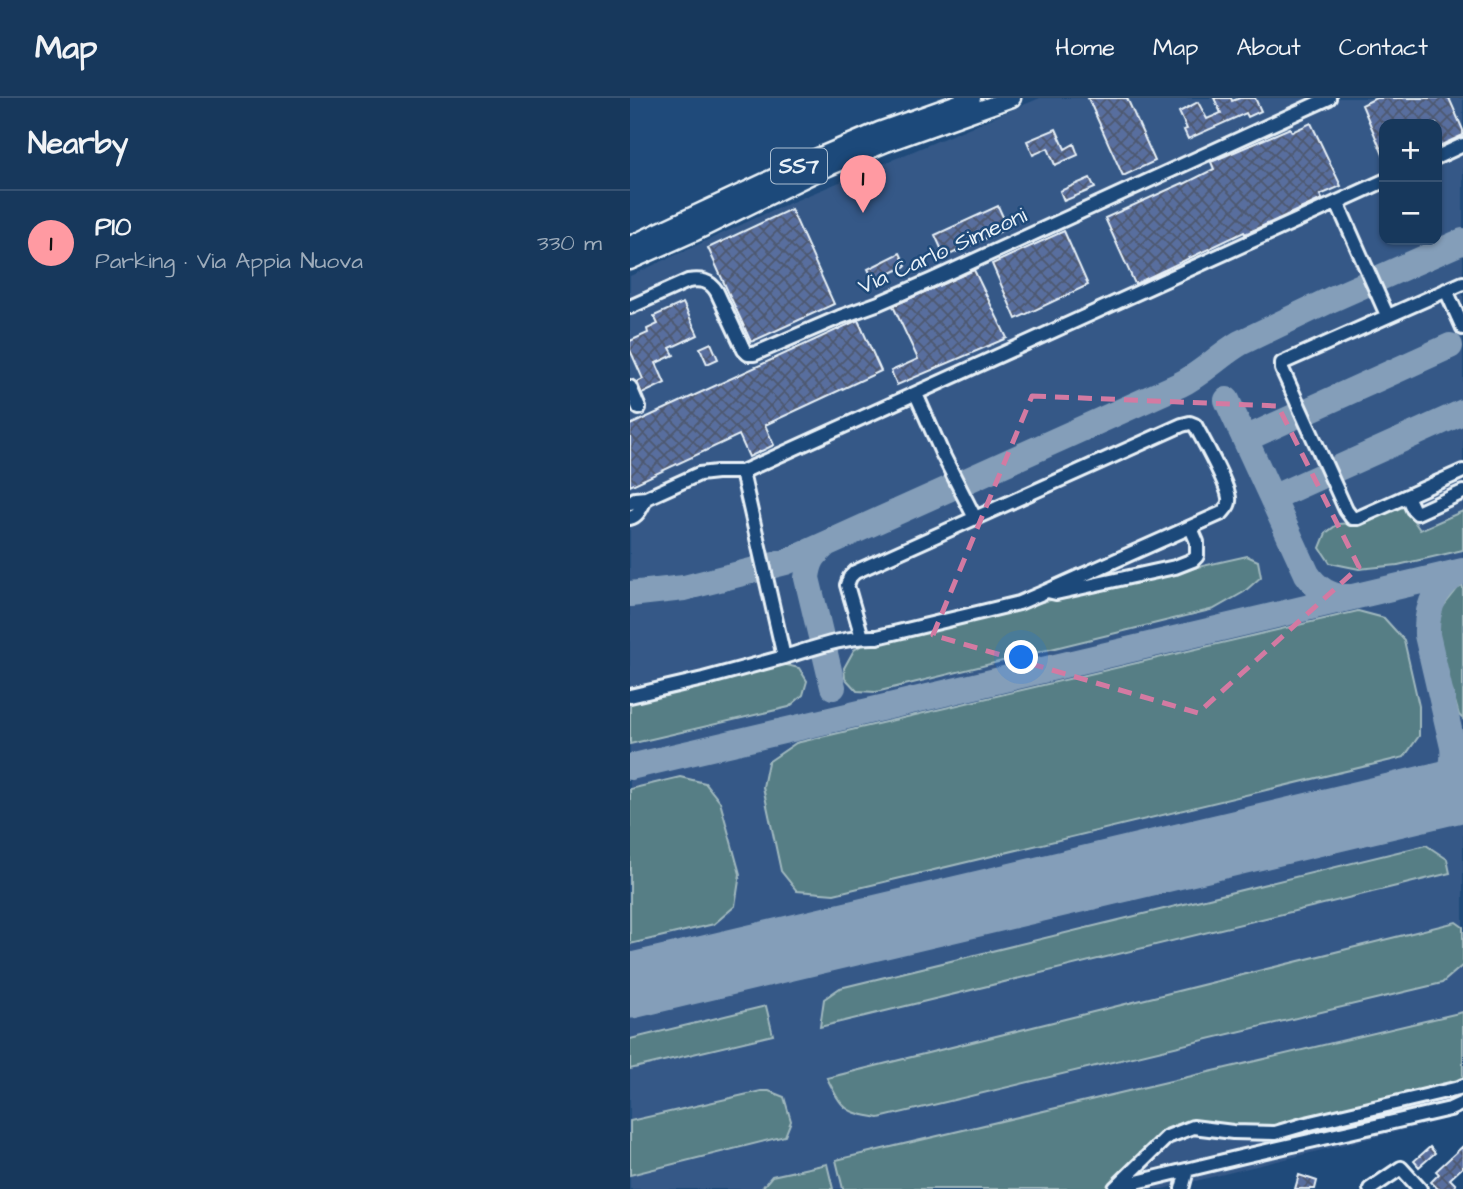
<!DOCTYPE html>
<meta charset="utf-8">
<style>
body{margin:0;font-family:"Architects Daughter",sans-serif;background:#203f62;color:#f1f3f6}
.controls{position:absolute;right:21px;top:21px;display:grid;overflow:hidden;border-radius:14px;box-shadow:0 2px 5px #0004}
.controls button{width:63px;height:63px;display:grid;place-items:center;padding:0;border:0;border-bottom:2px solid #365272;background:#17385c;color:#f1f3f6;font:35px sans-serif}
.you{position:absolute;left:392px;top:560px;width:24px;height:24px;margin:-18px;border:5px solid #fff;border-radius:50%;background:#1a73e8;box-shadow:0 0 0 10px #1a73e833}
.badge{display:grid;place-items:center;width:46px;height:46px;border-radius:50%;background:#ff9aa2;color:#111;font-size:23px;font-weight:700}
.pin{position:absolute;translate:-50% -58px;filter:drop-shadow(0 2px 4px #0008)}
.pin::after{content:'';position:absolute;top:37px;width:24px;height:21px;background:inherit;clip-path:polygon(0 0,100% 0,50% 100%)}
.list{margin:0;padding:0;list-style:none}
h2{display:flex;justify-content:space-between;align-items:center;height:91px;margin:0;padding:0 28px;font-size:30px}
h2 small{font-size:23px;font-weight:400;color:#9eacbb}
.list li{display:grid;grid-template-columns:46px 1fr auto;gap:21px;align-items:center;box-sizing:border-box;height:105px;padding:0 28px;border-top:2px solid #365272}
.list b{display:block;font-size:26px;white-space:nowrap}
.list p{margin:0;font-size:23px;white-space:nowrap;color:#9eacbb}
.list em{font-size:23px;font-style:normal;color:#9eacbb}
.map{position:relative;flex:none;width:833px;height:1091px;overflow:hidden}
header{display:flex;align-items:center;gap:42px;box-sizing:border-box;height:98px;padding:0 35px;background:#17385c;border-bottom:2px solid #365272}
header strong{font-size:33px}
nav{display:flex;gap:38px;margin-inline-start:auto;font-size:24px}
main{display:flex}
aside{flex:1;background:#17385c}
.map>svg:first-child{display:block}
.built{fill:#345887;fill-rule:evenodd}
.grass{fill:#577e85;stroke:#a0b8be;stroke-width:2}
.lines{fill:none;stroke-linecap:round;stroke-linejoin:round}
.taxiway{stroke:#849eb9;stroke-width:26}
.runway{stroke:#849eb9;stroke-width:65}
.building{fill:url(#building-cross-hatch);stroke:#e8f1f8;stroke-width:2}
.minor-casing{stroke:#e8f1f8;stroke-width:18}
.major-casing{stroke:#e8f1f8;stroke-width:21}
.minor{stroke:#1f4a7a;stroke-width:12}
.major{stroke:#1f4a7a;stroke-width:16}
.marked{fill:none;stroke:#d37aa2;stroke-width:5;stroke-dasharray:14 9;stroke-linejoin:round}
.labels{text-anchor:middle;stroke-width:5;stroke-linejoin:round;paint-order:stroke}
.shield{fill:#1f4a7a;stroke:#acbfd2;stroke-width:2}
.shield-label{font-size:21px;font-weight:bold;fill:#e8f1f8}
.street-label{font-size:23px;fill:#e8f1f8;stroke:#1f4a7a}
</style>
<header>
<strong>Map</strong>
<nav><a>Home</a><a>Map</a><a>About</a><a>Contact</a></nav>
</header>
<main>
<aside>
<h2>Nearby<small></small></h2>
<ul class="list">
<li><span class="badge">1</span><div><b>P10</b><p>Parking · Via Appia Nuova</p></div><em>330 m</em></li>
</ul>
</aside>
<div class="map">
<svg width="833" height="1091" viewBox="0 0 833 1091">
<defs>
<pattern id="building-cross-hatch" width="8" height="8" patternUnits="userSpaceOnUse" patternTransform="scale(1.75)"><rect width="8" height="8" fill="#586e9e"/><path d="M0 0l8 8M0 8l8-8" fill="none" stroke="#4e5970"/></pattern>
</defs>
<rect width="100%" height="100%" fill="#1f4a7a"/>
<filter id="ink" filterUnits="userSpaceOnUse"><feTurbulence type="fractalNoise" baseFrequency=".0143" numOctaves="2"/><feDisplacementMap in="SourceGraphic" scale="14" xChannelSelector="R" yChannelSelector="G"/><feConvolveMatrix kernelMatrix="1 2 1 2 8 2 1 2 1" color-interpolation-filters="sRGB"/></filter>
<g filter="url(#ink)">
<path class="built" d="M 410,0 L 833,0 L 833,1009 L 810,1023 L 533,1091 L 0,1091 L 0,178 L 143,112 ZM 754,26 L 807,26 L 807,142 L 754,142 Z"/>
<path class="grass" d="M 771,404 L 790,432 L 833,413 L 833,452 L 768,467 L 729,471 L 700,465 L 690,450 L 696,435 L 708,426 L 722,425 Z
M 617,458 L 628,463 L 631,479 L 614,494 L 584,511 L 246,594 L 227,593 L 215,580 L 214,570 L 224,552 L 239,543 Z
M 833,488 L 833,621 L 829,617 L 806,537 L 812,510 L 828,490 Z
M 728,513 L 754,520 L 774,542 L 789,608 L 789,638 L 774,659 L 204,796 L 167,793 L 151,773 L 133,689 L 138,664 L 166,645 Z
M 153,566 L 169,570 L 177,583 L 173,597 L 159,609 L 0,646 L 0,603 Z
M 50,679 L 75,685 L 90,704 L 110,776 L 105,808 L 84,826 L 0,846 L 0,691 Z
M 796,747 L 817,761 L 820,775 L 190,929 L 194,901 L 210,890 Z
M 826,824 L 833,829 L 833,867 L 812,885 L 249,1020 C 214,1014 213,1012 197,980 Z
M 136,908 L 143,937 L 0,971 L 0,941 Z
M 833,914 L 833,988 L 645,1035 L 563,1029 L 537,1039 L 479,1091 L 213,1091 L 206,1062 Z
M 131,993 L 139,993 L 154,999 L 161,1023 L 155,1038 L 0,1077 L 0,1023 Z
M 197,1066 L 203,1091 L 131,1091 L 142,1078 Z"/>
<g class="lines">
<path class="taxiway" d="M 597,302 L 677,476 C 687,491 700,500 719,499
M 615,341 L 820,248
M 642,400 L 833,314
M 195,447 C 183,458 179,463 177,480 L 203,589
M 831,474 C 805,487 796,510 797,537 L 823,649 L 828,661 L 833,667
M 0,496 L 54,490 L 156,464 L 549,287 C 572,276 588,258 610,245 L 702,201 L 833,143
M 0,669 L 833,473
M 789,702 C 812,691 826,676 823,649"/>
<path class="runway" d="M 0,888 L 833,691"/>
</g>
<path class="building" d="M 458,0 L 497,0 L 525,63 L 493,78 Z
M 584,0 L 601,0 L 602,3 L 610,0 L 625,0 L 631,13 L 618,19 L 616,15 L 558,41 L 554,32 L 557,31 L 549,14 L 568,4 L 577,21 L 591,15 Z
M 746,0 L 819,0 L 833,32 L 833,37 L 807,49 L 807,26 L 754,26 L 754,59 L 732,7 Z
M 681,25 L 711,88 L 690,97 L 692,101 L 615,136 L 614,134 L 505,186 L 475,120 L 553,85 L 554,86 L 584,71 L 581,64 L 660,30 L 662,34 Z
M 426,31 L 435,51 L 444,46 L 448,57 L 425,67 L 418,50 L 403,57 L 397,43 Z
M 460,80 L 465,90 L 434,103 L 430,93 Z
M 368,108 L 378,130 L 315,159 L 305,137 Z
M 161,111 L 204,206 L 121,244 L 78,150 Z
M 434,133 L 458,187 L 386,221 L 362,166 Z
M 270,155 L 276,168 L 244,183 L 238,171 Z
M 344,172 L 377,240 L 267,287 L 261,273 L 288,261 L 263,208 Z
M 53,205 L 68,237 L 40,250 L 44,257 L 26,265 L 35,285 L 12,296 L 7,284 L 13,281 L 0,252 L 0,243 L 18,235 L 17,231 L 28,226 L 24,218 Z
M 228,222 L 251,273 L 135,327 L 144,347 L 119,359 L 109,337 L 0,388 L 0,327 Z
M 81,245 L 88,261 L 77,266 L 70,250 Z
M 833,1048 L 833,1069 L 820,1081 L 826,1087 L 822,1091 L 808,1091 L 801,1084 L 809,1076 L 806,1073 Z
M 800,1049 L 805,1055 L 789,1069 L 784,1063 Z
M 669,1077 L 687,1083 L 685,1091 L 665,1091 Z"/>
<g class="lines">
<defs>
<path id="minor" d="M 807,59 L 833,47
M 707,104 L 757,217
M 833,185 L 652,265 L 652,271 L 716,412 L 722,420 L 728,420 L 833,373
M 816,192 L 833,230
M 0,209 L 58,183 C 70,181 80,182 87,194 L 114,252 L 118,256 L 124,256 L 210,219 L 249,205 L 302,182 L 699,0
M 0,289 L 9,310
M 286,296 L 312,355 L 345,420
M 777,398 L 783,411 L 787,415 L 833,394
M 0,405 L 5,401 L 16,400 L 69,376 L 87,374 L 112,374 L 754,83
M 0,420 C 9,418 12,407 16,400
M 232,539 L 217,487 L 220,479 L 225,474 L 552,327 L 560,325 L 565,327 C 574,344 597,384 599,400 C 600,407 596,410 592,415 L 417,493
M 154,559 C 184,550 216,538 247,539 L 389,505 L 417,493 L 426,495 L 545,469 L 563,462 L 567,458 L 567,444 L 561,430
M 0,598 L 73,581 L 154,559 L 112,374
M 486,1089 L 610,1059 L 820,1011 L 833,1005
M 485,1090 L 537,1039 L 563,1029 L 603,1034 L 645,1035 L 676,1026 L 829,990 L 833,988
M 552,1091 L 557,1072
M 740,1091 L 771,1070 L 790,1091"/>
<path id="major" d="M 0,147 L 188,59 L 249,33 L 342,0
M 0,163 L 63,135 L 196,70 L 256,45 L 382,0"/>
</defs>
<use href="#minor" class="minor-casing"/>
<use href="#major" class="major-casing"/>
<use href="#minor" class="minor"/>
<use href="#major" class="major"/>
</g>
</g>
<path class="marked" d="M 402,298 L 648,308 L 729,469 L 568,615 L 303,537 Z"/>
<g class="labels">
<rect class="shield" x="141" y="50.5" width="56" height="35" rx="5"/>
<g class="shield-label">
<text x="169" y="75">SS7</text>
</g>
<g class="street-label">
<text transform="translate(312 152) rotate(-24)" y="8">Via Carlo Simeoni</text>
</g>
</g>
</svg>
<div class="controls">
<button>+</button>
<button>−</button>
</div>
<div class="you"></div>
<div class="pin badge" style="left:233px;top:115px">1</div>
</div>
</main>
